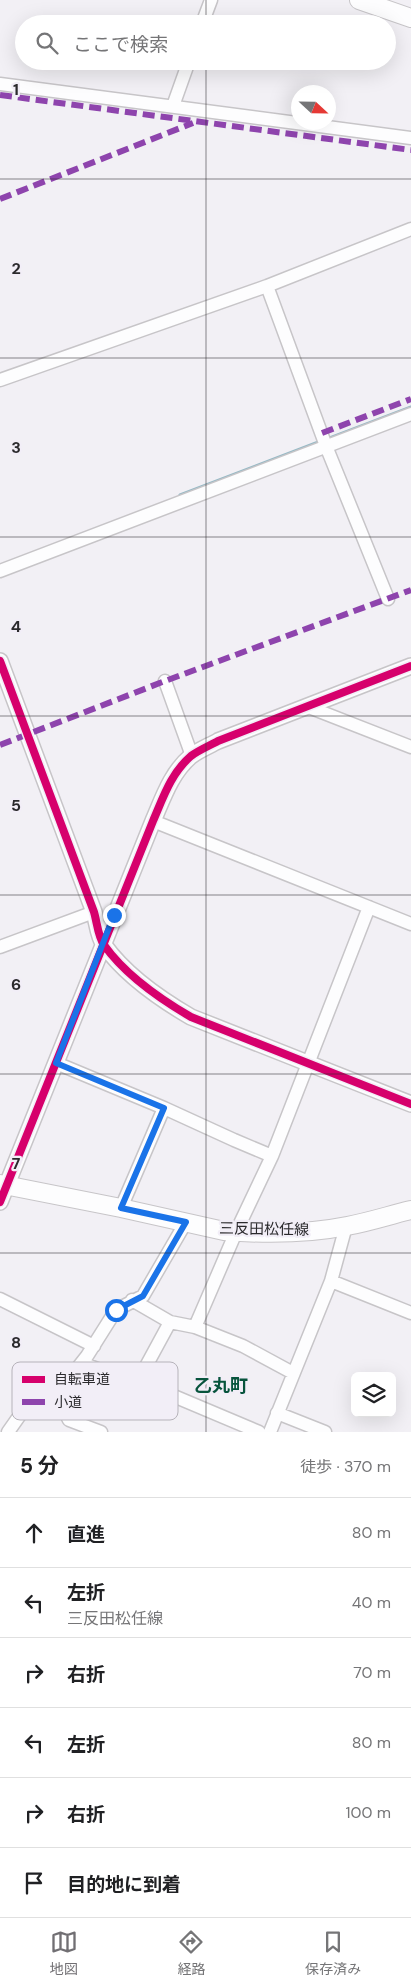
<!DOCTYPE html>
<html lang="ja">
<meta charset="utf-8">
<style>
body{margin:0;font-family:"DM Sans","Noto Sans JP",sans-serif;background:#f6f6f6;color:#202124}
.controls{position:absolute;right:15px;bottom:15px;display:grid;overflow:hidden;border-radius:8px;box-shadow:0 5px 20px #0002}
.controls button{width:45px;height:45px;display:grid;place-items:center;padding:0;border:0;border-bottom:1px solid #e0e0e0;background:#fff;color:#202124;font:25px sans-serif}
.compass{position:absolute;left:291px;top:85px;width:45px;height:45px;border-radius:50%;background:#fff;box-shadow:0 5px 20px #0002;rotate:112deg}
.stop{position:absolute;width:15px;height:15px;margin:-11px;border:4px solid #1a73e8;border-radius:50%;background:#fff}
.stop.end{background:#1a73e8;border-color:#fff;box-shadow:0 1px 5px #0008}
.list{margin:0;padding:0;list-style:none}
h2{display:flex;justify-content:space-between;align-items:center;height:65px;margin:0;padding:0 20px;font-size:21px}
h2 small{font-size:16px;font-weight:400;color:#757577}
.list li{display:grid;grid-template-columns:32px 1fr auto;gap:15px;align-items:center;box-sizing:border-box;height:70px;padding:0 20px;border-top:1px solid #e0e0e0}
.list b{display:block;font-size:19px;white-space:nowrap}
.list p{margin:0;font-size:16px;white-space:nowrap;color:#757577}
.list em{font-size:16px;font-style:normal;color:#757577}
.icon{flex:none;width:28px;height:28px;fill:none;stroke:currentColor;stroke-width:2;stroke-linecap:round;stroke-linejoin:round}
.map{position:relative;flex:none;width:411px;height:1432px;overflow:hidden}
.search{position:absolute;background:#fff;box-shadow:0 5px 20px #0002;left:15px;right:15px;top:15px;height:55px;display:flex;align-items:center;gap:12px;box-sizing:border-box;padding:0 18px;border-radius:28px;color:#757577;font-size:19px}
.sheet{height:485px;background:#fff}
nav{display:flex;justify-content:space-around;align-items:center;box-sizing:border-box;height:70px;border-top:1px solid #e0e0e0;background:#fff;font-size:14px;color:#757577}
nav a{display:grid;justify-items:center;gap:2px}
nav .on{color:#716f73}
.map>svg:first-child{display:block}
.lines{fill:none;stroke-linecap:round;stroke-linejoin:round}
.stream{stroke:#96b9c5;stroke-width:3}
.minor-casing{stroke:#c7c5c8;stroke-width:15}
.tertiary-casing{stroke:#c7c5c8;stroke-width:18}
.secondary-casing{stroke:#c7c5c8;stroke-width:20}
.minor{stroke:#fdfdfe;stroke-width:12}
.tertiary{stroke:#fdfdfe;stroke-width:15}
.secondary{stroke:#fdfdfe;stroke-width:18}
.quiet{stroke:#8e44ad;stroke-width:6;stroke-dasharray:12 6;stroke-linecap:butt}
.cycleway-casing{stroke:#f2eef7;stroke-width:11}
.cycleway{stroke:#d6006c;stroke-width:8}
.route{stroke:#1a73e8;stroke-width:6}
.grid{fill:none;stroke:#2b2a2d;stroke-width:1;stroke-opacity:0.55}
.labels{text-anchor:middle;stroke-width:4.5;stroke-linejoin:round;paint-order:stroke}
.street-label{font-size:15px;fill:#2b2a2d;stroke:#f2eef7}
.quarter-label{font-size:18px;font-weight:bold;fill:#07543c;stroke:#f2eef7}
.key{fill:#f2eef7;stroke:#b6b3ba;stroke-width:1}
.key-label{font-size:14px;fill:#2b2a2d}
.grid-label{font-size:16px;text-anchor:middle;font-weight:bold;fill:#2b2a2d;stroke:#f2eef7;stroke-width:4.5;stroke-linejoin:round;paint-order:stroke}
</style>
<div class="map">
<svg width="411" height="1432" viewBox="0 0 411 1432">
<rect width="100%" height="100%" fill="#f2f0f5"/>
<g class="lines">
<path class="stream" d="M 327,439 L 411,407
M 180,495 L 321,441"/>
<defs>
<path id="minor" d="M 202,24 L 211,0
M 0,84 L 411,138
M 173,106 L 189,61
M 267,286 L 326,446 L 388,599
M 0,380 L 267,286 L 411,229
M 0,571 L 411,414
M 165,681 L 192,756
M 306,706 L 411,747
M 153,821 L 411,924
M 0,947 L 94,912
M 56,1063 L 164,1108 L 234,1140 L 272,1156
M 121,1208 L 164,1108
M 331,1281 L 411,1313
M 0,1299 L 94,1346
M 132,1300 L 170,1322 L 195,1327 L 243,1346 L 293,1373
M 195,1327 L 236,1232 L 272,1156 L 369,907
M 82,1363 L 129,1381 L 138,1381 L 259,1432
M 138,1381 L 170,1322
M 52,1386 L 69,1420 L 101,1432
M 277,1413 L 325,1432
M 8,1432 L 39,1388 L 65,1384 L 87,1356 L 116,1310 L 143,1296 L 186,1222
M 270,1432 L 331,1281 L 346,1226"/>
<path id="tertiary" d="M 0,661 L 94,912 C 97,922 98,937 104,945 C 126,976 160,999 191,1017 L 411,1104
M 0,1202 L 153,821 C 163,798 171,773 191,756 C 199,750 209,746 218,741 L 411,666"/>
<path id="secondary" d="M 359,0 L 411,18
M 0,1184 L 121,1208 L 224,1231 C 264,1234 308,1234 347,1226 C 369,1222 390,1215 411,1210"/>
</defs>
<use href="#minor" class="minor-casing"/>
<use href="#tertiary" class="tertiary-casing"/>
<use href="#secondary" class="secondary-casing"/>
<use href="#minor" class="minor"/>
<use href="#tertiary" class="tertiary"/>
<use href="#secondary" class="secondary"/>
<path class="quiet" d="M 0,95 L 411,150
M 0,199 L 193,123
M 322,433 L 411,399
M 0,745 L 165,681 L 411,590"/>
<defs>
<path id="cycleway" d="M 0,661 L 94,912 C 97,922 98,937 104,945 C 126,976 160,999 191,1017 L 411,1104
M 0,1202 L 153,821 C 163,798 171,773 191,756 C 199,750 209,746 218,741 L 411,666"/>
</defs>
<use href="#cycleway" class="cycleway-casing"/>
<use href="#cycleway" class="cycleway"/>
</g>
<g class="lines">
<path class="route" d="M 114,915 L 56,1063 L 164,1108 L 121,1208 L 186,1222 L 143,1296 L 116,1310"/>
</g>
<path class="grid" d="M 206,0 L 206,24M 206,61 L 206,1432M 0,179 L 411,179M 0,358 L 411,358M 0,537 L 411,537M 0,716 L 411,716M 0,895 L 411,895M 0,1074 L 411,1074M 0,1253 L 411,1253"/>
<g class="labels">
<g class="street-label">
<text transform="translate(264 1229) rotate(1)" y="5">三反田松任線</text>
</g>
<g class="quarter-label">
<text x="221" y="1392">乙丸町</text>
</g>
</g>
<rect x="12" y="1362" width="166" height="58" rx="8" class="key"/>
<rect x="22" y="1376" width="23" height="7" fill="#d6006c"/>
<rect x="22" y="1399" width="23" height="6" fill="#8e44ad"/>
<g class="key-label">
<text x="54" y="1384">自転車道</text>
<text x="54" y="1407">小道</text>
</g>
<g class="grid-label">
<text x="16" y="95">1</text>
<text x="16" y="274">2</text>
<text x="16" y="453">3</text>
<text x="16" y="632">4</text>
<text x="16" y="811">5</text>
<text x="16" y="990">6</text>
<text x="16" y="1169">7</text>
<text x="16" y="1348">8</text>
</g>
</svg>
<div class="controls">
<button><svg class="icon" aria-label="layers" viewBox="0 0 24 24"><path d="M12 4l9 5-9 5-9-5zM3 14l9 5 9-5"/></svg></button>
</div>
<svg class="compass" viewBox="-18 -18 36 36"><path d="M0-13l5 13h-10z" fill="#e53935"/><path d="M0 13l5-13h-10z" fill="#757577"/></svg>
<div class="stop" style="left:116px;top:1310px"></div>
<div class="stop end" style="left:114px;top:915px"></div>
<div class="search"><svg class="icon" aria-label="search" viewBox="0 0 24 24"><circle cx="10" cy="10" r="6"/><path d="M15 15l6 6"/></svg>ここで検索</div>
</div>
<section class="sheet">
<h2>5 分<small>徒歩 · 370 m</small></h2>
<ul class="list">
<li><svg class="icon" aria-label="ahead" viewBox="0 0 24 24"><path d="M12 20V5M6 11l6-6 6 6"/></svg><div><b>直進</b></div><em>80 m</em></li>
<li><svg class="icon" aria-label="left" viewBox="0 0 24 24"><path d="M17 20v-9H6M10 6l-5 5 5 5"/></svg><div><b>左折</b><p>三反田松任線</p></div><em>40 m</em></li>
<li><svg class="icon" aria-label="right" viewBox="0 0 24 24"><path d="M7 20v-9h11M14 6l5 5-5 5"/></svg><div><b>右折</b></div><em>70 m</em></li>
<li><svg class="icon" aria-label="left" viewBox="0 0 24 24"><path d="M17 20v-9H6M10 6l-5 5 5 5"/></svg><div><b>左折</b></div><em>80 m</em></li>
<li><svg class="icon" aria-label="right" viewBox="0 0 24 24"><path d="M7 20v-9h11M14 6l5 5-5 5"/></svg><div><b>右折</b></div><em>100 m</em></li>
<li><svg class="icon" aria-label="arrive" viewBox="0 0 24 24"><path d="M6 21V4h12l-3 4 3 4H6"/></svg><div><b>目的地に到着</b></div></li>
</ul>
</section>
<nav>
<a class="on"><svg class="icon" aria-label="map" viewBox="0 0 24 24"><path d="M3 6l6-2 6 2 6-2v14l-6 2-6-2-6 2zM9 4v14M15 6v14"/></svg>地図</a>
<a><svg class="icon" aria-label="directions" viewBox="0 0 24 24"><path d="M12 3l9 9-9 9-9-9zM9 14v-3h6M13 9l2 2-2 2"/></svg>経路</a>
<a><svg class="icon" aria-label="saved" viewBox="0 0 24 24"><path d="M7 4h10v16l-5-4-5 4z"/></svg>保存済み</a>
</nav>
